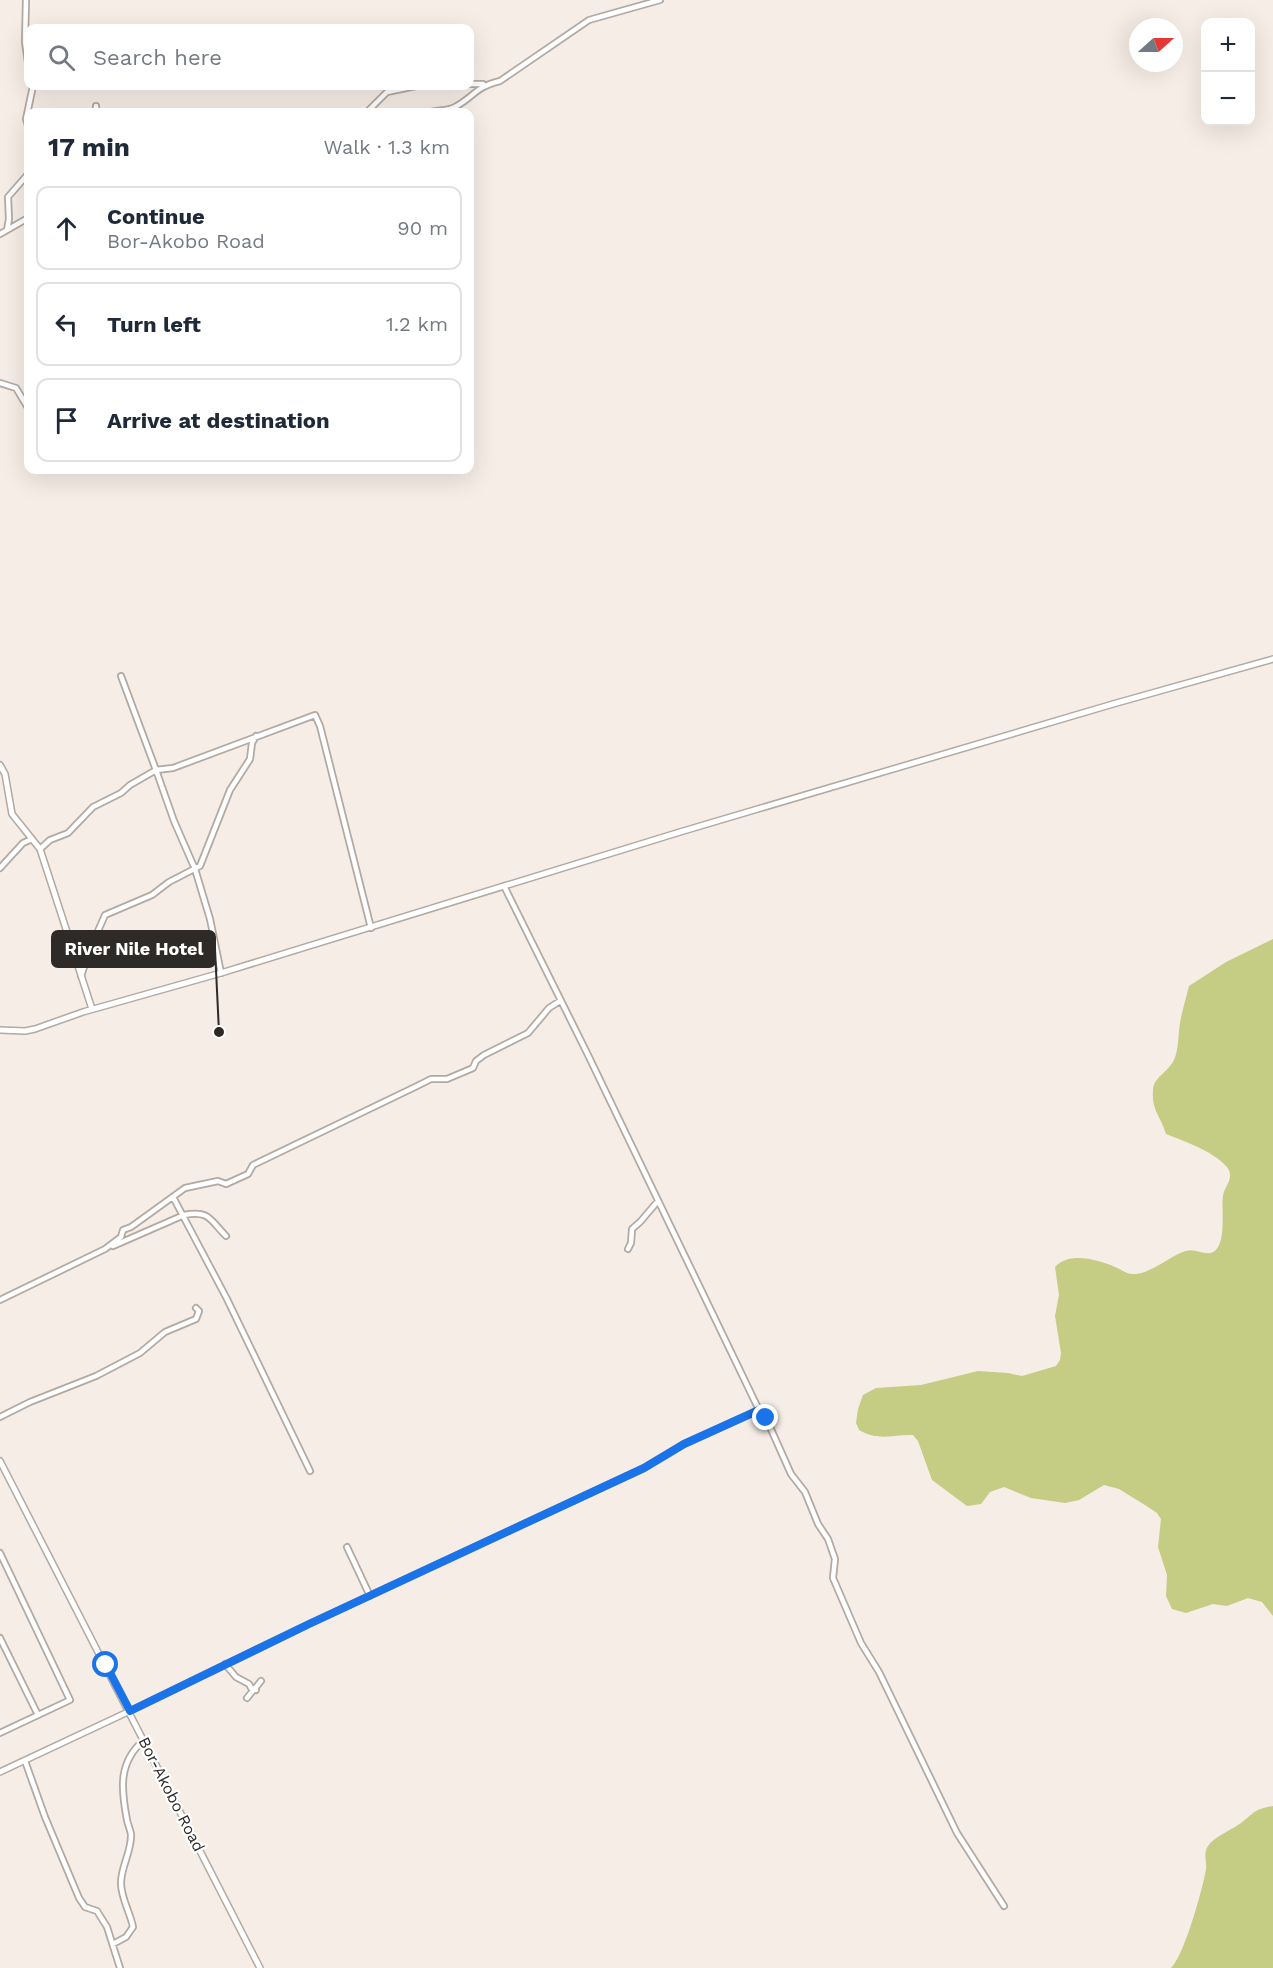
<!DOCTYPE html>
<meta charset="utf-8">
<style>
body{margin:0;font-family:"Work Sans",sans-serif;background:#f6f6f7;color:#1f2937}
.controls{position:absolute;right:18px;top:18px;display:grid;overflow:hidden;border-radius:12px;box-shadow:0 6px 24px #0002}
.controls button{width:54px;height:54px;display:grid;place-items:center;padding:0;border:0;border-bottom:2px solid #e0e1e3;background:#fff;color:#1f2937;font:30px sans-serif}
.compass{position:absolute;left:1129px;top:18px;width:54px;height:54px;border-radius:50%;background:#fff;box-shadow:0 6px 24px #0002;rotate:69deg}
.stop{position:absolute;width:18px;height:18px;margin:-14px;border:4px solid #1a73e8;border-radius:50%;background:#fff}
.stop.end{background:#1a73e8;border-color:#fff;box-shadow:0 2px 6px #0008}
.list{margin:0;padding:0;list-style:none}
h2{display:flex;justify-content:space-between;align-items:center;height:78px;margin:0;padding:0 24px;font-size:26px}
h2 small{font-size:20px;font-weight:400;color:#747a83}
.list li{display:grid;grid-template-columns:39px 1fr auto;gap:18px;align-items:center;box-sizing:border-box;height:84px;margin:0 12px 12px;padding:0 12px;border:2px solid #e0e1e3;border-radius:12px}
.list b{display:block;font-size:22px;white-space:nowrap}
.list p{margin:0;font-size:20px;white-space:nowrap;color:#747a83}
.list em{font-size:20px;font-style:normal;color:#747a83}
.icon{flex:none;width:33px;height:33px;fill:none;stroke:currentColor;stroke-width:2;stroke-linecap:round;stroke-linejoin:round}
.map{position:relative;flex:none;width:1273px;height:1968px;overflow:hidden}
.search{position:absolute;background:#fff;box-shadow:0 6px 24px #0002;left:24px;top:24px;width:450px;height:66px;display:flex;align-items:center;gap:15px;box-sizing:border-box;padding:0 21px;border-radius:12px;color:#747a83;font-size:22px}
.panel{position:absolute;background:#fff;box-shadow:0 6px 24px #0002;left:24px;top:108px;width:450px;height:366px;border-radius:12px}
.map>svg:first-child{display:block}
.green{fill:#c5cc84}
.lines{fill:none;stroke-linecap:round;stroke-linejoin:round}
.minor-casing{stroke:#b2a9a2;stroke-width:8}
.tertiary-casing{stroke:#b2a9a2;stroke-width:8}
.minor{stroke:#fff;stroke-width:4.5}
.tertiary{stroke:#fff;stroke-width:5}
.route{stroke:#1a73e8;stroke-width:8}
.labels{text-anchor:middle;stroke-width:4.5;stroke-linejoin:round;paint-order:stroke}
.street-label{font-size:16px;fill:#2d2a27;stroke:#fff}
.leader{fill:none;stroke:#2d2a27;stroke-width:2}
.callout-dot{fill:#2d2a27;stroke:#fff;stroke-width:2}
.callout{fill:#2d2a27;stroke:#2d2a27;stroke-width:2}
.callout-label{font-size:18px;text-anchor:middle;font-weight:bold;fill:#fff}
</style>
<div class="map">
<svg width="1273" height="1968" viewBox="0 0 1273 1968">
<rect width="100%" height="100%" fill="#f6ede6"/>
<path class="green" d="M 1273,939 L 1273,1616 L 1262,1602 L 1248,1598 L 1227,1606 L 1213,1604 L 1186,1613 L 1172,1609 L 1166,1596 L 1167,1575 L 1158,1547 L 1161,1519 L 1157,1513 L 1145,1505 L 1119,1489 L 1104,1485 L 1079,1500 L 1065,1503 L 1031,1498 L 1004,1487 L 990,1492 L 981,1504 L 967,1506 L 932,1480 L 918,1441 L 913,1435 C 891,1434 880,1442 859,1430 L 856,1423 L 858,1409 L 863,1395 L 876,1388 L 921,1385 L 978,1371 L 1008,1373 L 1022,1376 L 1056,1366 L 1060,1360 L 1061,1353 L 1055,1316 L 1059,1295 L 1055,1267 C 1070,1251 1098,1260 1115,1267 C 1120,1269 1127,1274 1132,1274 C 1148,1276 1171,1255 1186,1251 C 1195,1248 1205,1256 1213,1252 C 1227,1245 1221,1209 1223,1196 C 1224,1188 1231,1182 1230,1174 C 1230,1172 1228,1168 1226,1166 C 1211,1150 1186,1142 1166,1134 C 1161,1117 1151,1110 1153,1090 C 1153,1078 1169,1071 1174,1060 C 1179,1049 1178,1035 1180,1023 C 1182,1011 1186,998 1189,986 L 1226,962 Z
M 1273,1806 L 1273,1968 L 1171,1968 C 1184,1956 1203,1888 1206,1869 C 1207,1861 1203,1853 1208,1846 C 1214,1837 1229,1831 1238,1825 C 1254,1814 1252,1809 1273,1806 Z"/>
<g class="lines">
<defs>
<path id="minor" d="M 26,0 L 25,42 L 28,63
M 470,84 L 483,84
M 96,112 L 96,106
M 367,112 L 387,92 L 416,86
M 431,112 C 439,110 448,111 455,107 C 475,96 475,87 500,81 L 589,20 L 660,0
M 28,126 L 26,119 L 33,86
M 7,230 L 9,219 L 8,197 L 28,174
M 0,234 L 28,218
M 0,383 L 16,388 L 28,408
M 40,849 L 50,840 L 68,833 L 93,807 L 121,793 L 130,785 L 156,770 L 121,676
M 0,868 L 23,843 L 32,839
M 504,886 L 588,1055 L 759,1410 L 766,1418 L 791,1474 L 805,1492 L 818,1524 L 828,1539 L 835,1559 L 833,1578 L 861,1643 L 879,1672 L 957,1833 L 1004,1906
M 221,973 L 210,919 L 195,869 L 174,821 L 156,770 L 173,768 L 315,715 L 320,726 L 371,928
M 81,976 L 91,947 L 105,915 L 152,895 L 169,882 L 200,866 L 230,790 L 250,759 L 252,743 L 256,736
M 173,1197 L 227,1299 L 310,1471
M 113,1246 L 184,1215 C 210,1210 210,1220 226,1236
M 105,1249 L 121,1237 L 123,1230 L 131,1227 L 185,1188 L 218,1181 L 226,1184 L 248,1174 L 253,1165 L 415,1087 L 431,1079 L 447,1079 L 473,1068 L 476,1061 L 484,1055 L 528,1033 L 549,1008 L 560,1001
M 628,1249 L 631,1243 L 632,1229 L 640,1222 L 658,1201
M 0,1300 L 105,1249
M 0,1417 L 30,1402 L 96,1376 L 140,1353 L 165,1332 L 196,1319 L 199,1311 L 196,1308
M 347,1547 L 370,1596
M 0,1553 L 70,1700 L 0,1733
M 0,1638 L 38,1715
M 225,1664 L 236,1677 L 249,1684 L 251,1688 L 256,1690
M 247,1698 L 261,1681
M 130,1711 L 309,1624 L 644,1468 L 684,1444 L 759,1410
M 25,1761 L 45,1817 L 79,1898 L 85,1907 L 97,1911 L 107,1927 L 120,1968
M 113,1944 L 126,1937 L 133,1927 C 130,1912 121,1898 121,1883 C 121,1866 132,1851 131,1834 C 130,1829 128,1825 127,1820 C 121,1789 118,1762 144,1740"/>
<path id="tertiary" d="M 0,765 L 5,774 L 12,814 L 40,849 L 92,1009
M 0,1030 L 25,1031 L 35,1029 L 83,1012 L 221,973 L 680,832 L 1113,704 L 1273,659
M 0,1461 L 260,1968
M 0,1772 L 130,1711"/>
</defs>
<use href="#minor" class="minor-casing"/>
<use href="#tertiary" class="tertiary-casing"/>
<use href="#minor" class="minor"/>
<use href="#tertiary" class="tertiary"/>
</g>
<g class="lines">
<path class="route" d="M 106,1665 L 130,1711 L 309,1624 L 644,1468 L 684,1444 L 759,1410 L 766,1418"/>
</g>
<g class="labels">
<g class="street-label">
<text transform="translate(172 1794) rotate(63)" y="6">Bor-Akobo Road</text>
</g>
</g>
<path class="leader" d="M219 1032L215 949"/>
<circle class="callout-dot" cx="219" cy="1032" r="6"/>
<rect class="callout" x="52" y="931" width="163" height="36" rx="6"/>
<g class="callout-label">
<text x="134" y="955">River Nile Hotel</text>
</g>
</svg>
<div class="controls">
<button>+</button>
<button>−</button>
</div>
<svg class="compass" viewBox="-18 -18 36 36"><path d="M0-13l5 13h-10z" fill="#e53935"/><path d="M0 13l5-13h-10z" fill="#747a83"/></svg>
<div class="stop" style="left:106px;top:1665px"></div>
<div class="stop end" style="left:766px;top:1418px"></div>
<div class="search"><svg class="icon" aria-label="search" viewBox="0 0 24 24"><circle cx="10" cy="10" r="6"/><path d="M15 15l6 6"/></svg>Search here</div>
<section class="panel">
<h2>17 min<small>Walk · 1.3 km</small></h2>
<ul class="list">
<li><svg class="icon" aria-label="ahead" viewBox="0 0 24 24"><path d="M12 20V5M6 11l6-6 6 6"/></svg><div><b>Continue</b><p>Bor-Akobo Road</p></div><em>90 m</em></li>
<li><svg class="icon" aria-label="left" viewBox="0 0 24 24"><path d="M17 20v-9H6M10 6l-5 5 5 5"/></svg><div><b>Turn left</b></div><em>1.2 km</em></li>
<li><svg class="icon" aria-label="arrive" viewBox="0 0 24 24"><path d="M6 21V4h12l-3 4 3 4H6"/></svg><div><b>Arrive at destination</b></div></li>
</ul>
</section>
</div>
